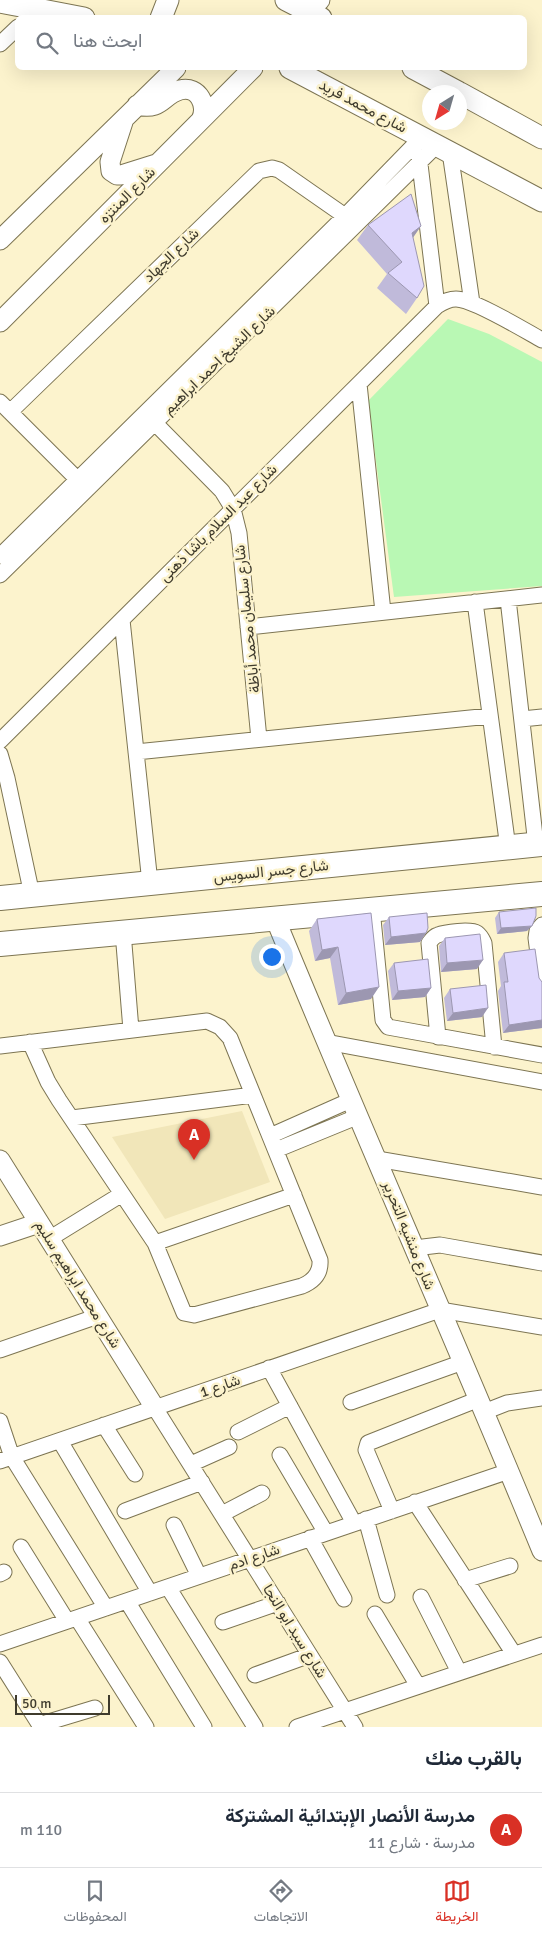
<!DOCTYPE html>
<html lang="ar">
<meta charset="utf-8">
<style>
body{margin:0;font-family:Signika,Vazirmatn,sans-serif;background:#f2f2f3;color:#1f2937;direction:rtl}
.compass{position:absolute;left:422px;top:85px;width:45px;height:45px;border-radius:50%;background:#fff;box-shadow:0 5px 20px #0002;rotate:217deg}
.scale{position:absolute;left:15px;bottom:12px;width:95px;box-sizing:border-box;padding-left:5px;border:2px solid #3f3b2d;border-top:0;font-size:14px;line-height:18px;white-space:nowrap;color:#3f3b2d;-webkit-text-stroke:4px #fcf3cd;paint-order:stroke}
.you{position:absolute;left:271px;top:956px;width:18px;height:18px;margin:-12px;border:4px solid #fff;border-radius:50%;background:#1a73e8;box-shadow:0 0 0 8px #1a73e833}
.badge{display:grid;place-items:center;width:32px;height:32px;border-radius:50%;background:#d93025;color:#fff;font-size:16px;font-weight:700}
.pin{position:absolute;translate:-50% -41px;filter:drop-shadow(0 1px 2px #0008)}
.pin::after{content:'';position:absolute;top:26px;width:18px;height:15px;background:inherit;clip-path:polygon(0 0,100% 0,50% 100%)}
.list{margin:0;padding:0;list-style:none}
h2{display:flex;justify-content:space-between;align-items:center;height:65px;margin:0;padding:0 20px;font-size:21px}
h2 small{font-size:16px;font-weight:400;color:#747a83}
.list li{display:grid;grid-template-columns:32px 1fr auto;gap:15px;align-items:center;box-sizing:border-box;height:75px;padding:0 20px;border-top:1px solid #e0e1e3}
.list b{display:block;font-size:19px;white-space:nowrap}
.list p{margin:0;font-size:16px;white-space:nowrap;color:#747a83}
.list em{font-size:16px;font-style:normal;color:#747a83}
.icon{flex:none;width:28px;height:28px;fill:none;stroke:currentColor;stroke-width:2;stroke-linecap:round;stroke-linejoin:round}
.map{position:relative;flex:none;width:542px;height:1727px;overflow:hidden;direction:ltr}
.search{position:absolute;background:#fff;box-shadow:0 5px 20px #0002;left:15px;right:15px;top:15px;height:55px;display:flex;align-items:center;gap:12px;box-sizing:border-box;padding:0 18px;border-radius:8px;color:#747a83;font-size:19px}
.sheet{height:140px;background:#fff}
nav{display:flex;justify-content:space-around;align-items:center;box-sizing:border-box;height:70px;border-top:1px solid #e0e1e3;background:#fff;font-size:14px;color:#747a83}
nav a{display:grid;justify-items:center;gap:2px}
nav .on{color:#d93025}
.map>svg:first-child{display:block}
.built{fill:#f1e6b9}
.green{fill:#b9f8b4}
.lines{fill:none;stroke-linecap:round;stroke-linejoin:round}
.minor-casing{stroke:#7d7553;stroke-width:17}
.tertiary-casing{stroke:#7d7553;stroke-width:21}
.secondary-casing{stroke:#7d7553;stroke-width:23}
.primary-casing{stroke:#7d7553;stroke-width:26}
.minor{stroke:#fff;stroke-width:15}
.tertiary{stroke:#fff;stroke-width:19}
.secondary{stroke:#fff;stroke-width:21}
.primary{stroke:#fff;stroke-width:24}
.wall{fill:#c0bada}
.shaded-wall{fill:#9c97b1}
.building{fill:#dfd8fd;stroke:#9c97b1}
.labels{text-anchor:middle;stroke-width:5;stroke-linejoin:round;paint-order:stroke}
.street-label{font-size:15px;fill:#3f3b2d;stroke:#fcf3cd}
</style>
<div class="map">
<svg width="542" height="1727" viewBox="0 0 542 1727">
<rect width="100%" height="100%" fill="#fcf3cd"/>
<path class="built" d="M 242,1111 L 270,1182 L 165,1219 L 112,1137 Z"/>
<path class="green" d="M 448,319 L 489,334 L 542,362 L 542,586 L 394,597 L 368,401 Z"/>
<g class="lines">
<defs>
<path id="minor" d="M 0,44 L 18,27
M 450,152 L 472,303
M 419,156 L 437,306
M 359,384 L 383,612
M 0,402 L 78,480
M 10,412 L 259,171 L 272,168 L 279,170 L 345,216
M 148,416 L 222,491 L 233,509 L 239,533 L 259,739
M 0,556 L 345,216 L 422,137
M 0,575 L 437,145
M 508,599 L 536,845
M 475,602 L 508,848
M 122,620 L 150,883
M 248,627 L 542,595
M 522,719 L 542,717
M 0,741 L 437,306 C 443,302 449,299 456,299 C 473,299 524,330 542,340
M 136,752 L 490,716
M 0,754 L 7,778 L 32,895
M 372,909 L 383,1020 L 388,1027 L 542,1055
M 542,925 L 537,931 L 536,938 L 542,985
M 123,932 L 131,1030
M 438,1037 L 429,943 C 432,939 434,936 438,935 C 445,932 471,929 477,933 C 481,936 482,939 484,943 L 494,1047
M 326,1042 L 542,1082
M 0,1046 L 207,1021 L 220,1027 L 230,1038 L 320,1260 C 321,1273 314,1281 302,1286 L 194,1315 L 184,1313 L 155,1243 L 59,1100 L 48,1082 L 30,1042
M 72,1118 L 253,1095
M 270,1136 L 351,1100
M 276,1150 L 359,1116
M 377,1159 L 542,1187
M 49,1239 L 122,1194
M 155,1243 L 294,1195
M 415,1251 L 423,1247 L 440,1245 L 542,1263
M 0,1350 L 98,1316
M 269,1368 L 354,1523
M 351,1402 L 463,1362
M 155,1408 L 355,1727
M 484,1412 L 507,1403 L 542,1398
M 0,1421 L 12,1457 L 106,1608
M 104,1425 L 135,1474
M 238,1432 L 290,1406
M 60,1441 L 150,1593
M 280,1455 L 326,1533
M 0,1461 L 440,1310 L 542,1327
M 191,1464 L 229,1447
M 415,1502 L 514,1654
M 125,1511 L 202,1482
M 392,1511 L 366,1450 L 368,1443 L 479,1399
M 222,1514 L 262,1493
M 366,1519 L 387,1595
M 174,1525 L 199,1576
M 310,1538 L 344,1599
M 21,1547 L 67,1621
M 0,1574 L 4,1572
M 465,1580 L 510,1566
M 168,1587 L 255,1727
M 421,1597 L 459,1672
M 127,1601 L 204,1727
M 375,1614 L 418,1686
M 77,1618 L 146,1727
M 223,1622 L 278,1603
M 0,1644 L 509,1471
M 0,1662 L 41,1727
M 255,1675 L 310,1655
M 39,1725 L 95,1708
M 297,1727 L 542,1645"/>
<path id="tertiary" d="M 309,11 L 320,0
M 137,105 C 162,111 162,95 180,90 C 199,85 208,106 201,120
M 123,122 L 110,162 L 111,171 L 117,175 L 121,175 L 156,164
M 0,240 L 176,68
M 0,322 L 253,68
M 275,918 C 362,1130 455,1339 542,1551
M 0,1160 L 155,1408
M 0,1236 L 39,1223"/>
<path id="secondary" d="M 286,0 L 321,18
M 0,2 L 84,18
M 161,18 L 168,0
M 290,68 L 542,201
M 413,68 L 458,92
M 460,93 L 542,138"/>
<path id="primary" d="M 0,898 L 542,844
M 0,944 L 542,894"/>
</defs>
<use href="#minor" class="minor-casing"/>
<use href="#tertiary" class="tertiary-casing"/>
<use href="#secondary" class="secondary-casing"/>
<use href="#primary" class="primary-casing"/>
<use href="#minor" class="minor"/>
<use href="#tertiary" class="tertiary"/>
<use href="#secondary" class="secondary"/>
<use href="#primary" class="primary"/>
</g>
<path class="wall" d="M 368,225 L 421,226 L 413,237 L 417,298 L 406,314 L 377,288 L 387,274 L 357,240 Z
M 499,912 L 527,931 L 497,934 L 495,918 Z
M 371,913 L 371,999 L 338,1005 L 330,958 L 315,961 L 309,931 L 317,919 Z
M 389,917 L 426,933 L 420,942 L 385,945 L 383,925 Z
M 445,938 L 477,969 L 441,972 L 439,946 Z
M 504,953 L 542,1028 L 503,1033 L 498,991 L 501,986 L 498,962 Z
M 394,963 L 431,988 L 425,997 L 392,1000 L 388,971 Z
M 450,989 L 482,1017 L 447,1021 L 444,998 Z"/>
<path class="shaded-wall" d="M 421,226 L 410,242 L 412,233 Z
M 532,926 L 527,931 L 497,934 L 501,928 Z
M 426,933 L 420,942 L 385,945 L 391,937 Z
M 338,947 L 330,958 L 315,961 L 322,950 Z
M 483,960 L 477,969 L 441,972 L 447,963 Z
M 379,987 L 371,999 L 338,1005 L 346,993 Z
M 431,988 L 425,997 L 392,1000 L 398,991 Z
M 488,1008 L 482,1017 L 447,1021 L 453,1013 Z
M 542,1020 L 542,1028 L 503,1033 L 509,1025 Z"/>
<path class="building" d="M 411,194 L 421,226 L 412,233 L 424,286 L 417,298 L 388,273 L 402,262 L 368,225 Z
M 536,908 L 536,916 L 532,926 L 501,928 L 499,912 Z
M 371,913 L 379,987 L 346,993 L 338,947 L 322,950 L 317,919 Z
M 427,913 L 428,928 L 426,933 L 391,937 L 389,917 Z
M 480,934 L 483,960 L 447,963 L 445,938 Z
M 535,949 L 539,978 L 542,982 L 542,1020 L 509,1025 L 504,982 L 508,982 L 504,953 Z
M 428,959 L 431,988 L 398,991 L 394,963 Z
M 486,985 L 488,1008 L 453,1013 L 450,989 Z"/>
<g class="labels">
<g class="street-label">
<text transform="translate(363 106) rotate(28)" y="5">شارع محمد فريد</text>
<text transform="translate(127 195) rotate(-45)" y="5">شارع المنتزه</text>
<text transform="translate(171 255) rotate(-44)" y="5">شارع الجهاد</text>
<text transform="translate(219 360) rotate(-44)" y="5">شارع الشيخ احمد ابراهيم</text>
<text transform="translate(218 523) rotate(-45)" y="5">شارع عبد السلام باشا ذهنى</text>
<text transform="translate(247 619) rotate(-96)" y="5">شارع سليمان محمد أباظة</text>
<text transform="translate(271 871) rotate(-6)" y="5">شارع جسر السويس</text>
<text transform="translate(409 1235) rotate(68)" y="5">شارع منشيه التحرير</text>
<text transform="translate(78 1284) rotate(58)" y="5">شارع محمد ابراهيم سليم</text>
<text transform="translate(220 1386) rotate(-19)" y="5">شارع 1</text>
<text transform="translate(254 1557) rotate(-19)" y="5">شارع ادم</text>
<text transform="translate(295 1631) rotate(58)" y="5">شارع سيد ابو النجا</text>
</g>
</g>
</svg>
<svg class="compass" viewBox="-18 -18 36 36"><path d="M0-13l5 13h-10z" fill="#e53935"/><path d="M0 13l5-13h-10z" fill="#747a83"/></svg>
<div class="scale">50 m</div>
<div class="you"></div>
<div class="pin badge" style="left:194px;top:1160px">A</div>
<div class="search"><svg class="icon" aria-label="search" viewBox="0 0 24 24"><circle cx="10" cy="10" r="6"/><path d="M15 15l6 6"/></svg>ابحث هنا</div>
</div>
<section class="sheet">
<h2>بالقرب منك<small></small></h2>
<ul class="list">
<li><span class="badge">A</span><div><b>مدرسة الأنصار الإبتدائية المشتركة</b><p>مدرسة · شارع 11</p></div><em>110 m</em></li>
</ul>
</section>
<nav>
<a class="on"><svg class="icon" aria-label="map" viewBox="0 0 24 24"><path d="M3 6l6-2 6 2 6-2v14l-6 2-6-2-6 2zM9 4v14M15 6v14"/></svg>الخريطة</a>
<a><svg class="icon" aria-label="directions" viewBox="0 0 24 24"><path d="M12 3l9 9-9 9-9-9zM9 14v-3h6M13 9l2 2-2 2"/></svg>الاتجاهات</a>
<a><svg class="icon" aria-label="saved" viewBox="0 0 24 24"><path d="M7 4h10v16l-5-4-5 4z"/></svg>المحفوظات</a>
</nav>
